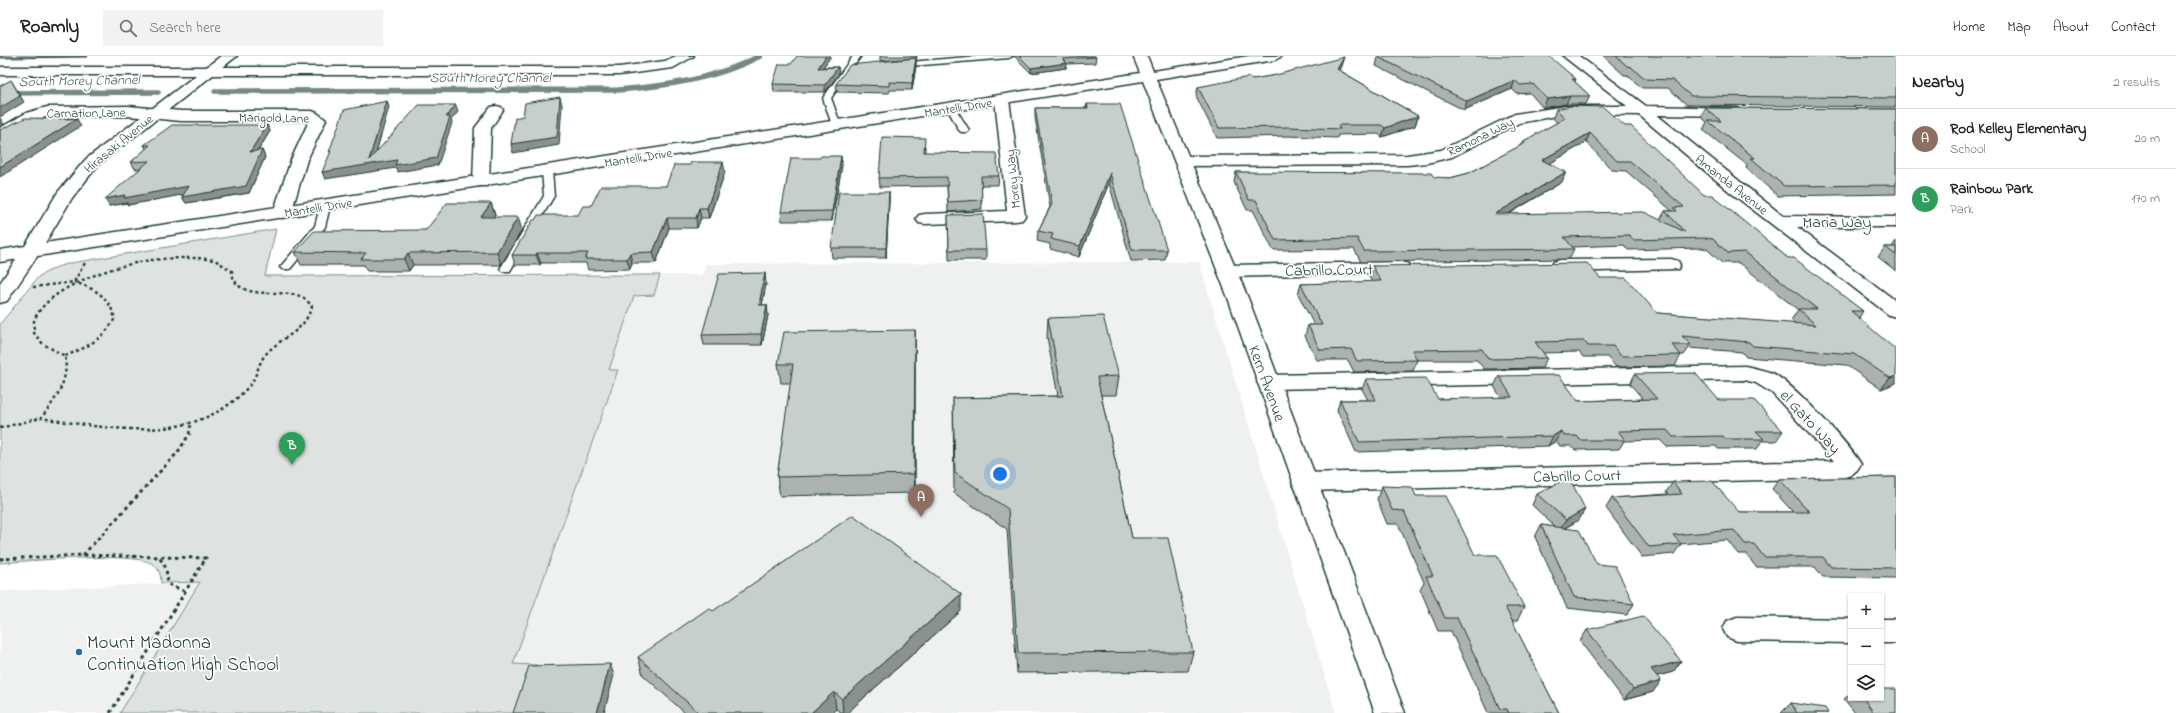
<!DOCTYPE html>
<meta charset="utf-8">
<style>
body{margin:0;font-family:"Indie Flower",sans-serif;background:#f2f2f2;color:#222}
.controls{position:absolute;right:12px;bottom:12px;display:grid;overflow:hidden;border-radius:0px;box-shadow:0 1px 3px #0004}
.controls button{width:36px;height:36px;display:grid;place-items:center;padding:0;border:0;border-bottom:1px solid #e0e0e0;background:#fff;color:#222;font:20px sans-serif}
.you{position:absolute;left:1000px;top:418px;width:14px;height:14px;margin:-10px;border:3px solid #fff;border-radius:50%;background:#1a73e8;box-shadow:0 0 0 6px #1a73e833}
.badge{display:grid;place-items:center;width:26px;height:26px;border-radius:50%;background:#0f766e;color:#fff;font-size:13px;font-weight:700}
.pin{position:absolute;translate:-50% -33px;filter:drop-shadow(0 1px 2px #0008)}
.pin::after{content:'';position:absolute;top:21px;width:14px;height:12px;background:inherit;clip-path:polygon(0 0,100% 0,50% 100%)}
.list{margin:0;padding:0;list-style:none}
h2{display:flex;justify-content:space-between;align-items:center;height:52px;margin:0;padding:0 16px;font-size:17px}
h2 small{font-size:13px;font-weight:400;color:#767676}
.list li{display:grid;grid-template-columns:26px 1fr auto;gap:12px;align-items:center;box-sizing:border-box;height:60px;padding:0 16px;border-top:1px solid #e0e0e0}
.list b{display:block;font-size:15px;white-space:nowrap}
.list p{margin:0;font-size:13px;white-space:nowrap;color:#767676}
.list em{font-size:13px;font-style:normal;color:#767676}
.icon{flex:none;width:22px;height:22px;fill:none;stroke:currentColor;stroke-width:2;stroke-linecap:round;stroke-linejoin:round}
.map{position:relative;flex:none;width:1896px;height:657px;overflow:hidden}
header{display:flex;align-items:center;gap:24px;box-sizing:border-box;height:56px;padding:0 20px;background:#fff;border-bottom:1px solid #e0e0e0}
header strong{font-size:19px}
nav{display:flex;gap:22px;margin-inline-start:auto;font-size:14px}
.search{width:280px;height:36px;background:#f2f2f2;display:flex;align-items:center;gap:10px;box-sizing:border-box;padding:0 14px;border-radius:0px;color:#767676;font-size:15px}
main{display:flex}
aside{flex:1;background:#fff}
.map>svg:first-child{display:block}
.built{fill:#eef1f0}
.green{fill:#dee3e2;stroke:#7e908b}
.lines{fill:none;stroke-linecap:round;stroke-linejoin:round}
.stream{stroke:#758883;stroke-width:5.5}
.service-casing{stroke:#1f3d34;stroke-width:3}
.minor-casing{stroke:#1f3d34;stroke-width:3}
.tertiary-casing{stroke:#1f3d34;stroke-width:3}
.path-far1{stroke:#1f3d34;stroke-width:2.5;stroke-dasharray:3 3;stroke-linecap:butt}
.path{stroke:#1f3d34;stroke-width:3;stroke-dasharray:3.5 3.5;stroke-linecap:butt}
.service{fill:#fff;fill-rule:evenodd}
.minor{fill:#fff;fill-rule:evenodd}
.tertiary{fill:#fff;fill-rule:evenodd}
.wall{fill:#abb2af;stroke:#1f3d34;fill-rule:evenodd}
.shaded-wall{fill:#8b918f;stroke:#1f3d34}
.building{fill:#c7cfcc;stroke:#1f3d34;fill-rule:evenodd}
.poi-dot{fill:#1f6fb2;stroke:#fff;stroke-width:1.5}
.labels{text-anchor:middle;stroke-width:3.5;stroke-linejoin:round;paint-order:stroke}
.far-street-label{font-size:13px;fill:#1f3d34;stroke:#fff}
.far-water-label{font-size:14px;font-style:italic;fill:#4a625b;stroke:#fff}
.street-label{font-size:16px;fill:#1f3d34;stroke:#fff}
.near-poi-label{font-size:19px;fill:#1f3d34;stroke:#fff;text-anchor:start}
</style>
<header>
<strong>Roamly</strong>
<div class="search"><svg class="icon" aria-label="search" viewBox="0 0 24 24"><circle cx="10" cy="10" r="6"/><path d="M15 15l6 6"/></svg>Search here</div>
<nav><a>Home</a><a>Map</a><a>About</a><a>Contact</a></nav>
</header>
<main>
<div class="map">
<svg width="1896" height="657" viewBox="0 0 1896 657">
<rect width="100%" height="100%" fill="#fff"/>
<filter id="ink" filterUnits="userSpaceOnUse"><feTurbulence type="fractalNoise" baseFrequency=".025" numOctaves="2"/><feDisplacementMap in="SourceGraphic" scale="8" xChannelSelector="R" yChannelSelector="G"/><feConvolveMatrix kernelMatrix="1 2 1 2 8 2 1 2 1" color-interpolation-filters="sRGB"/></filter>
<g filter="url(#ink)">
<path class="built" d="M 1199,206 L 1336,657 L 521,657 L 537,609 L 513,608 L 618,315 L 609,314 L 634,240 L 654,239 L 660,219 L 702,219 L 706,208 Z
M 201,526 L 120,657 L 0,657 L 0,535 Z"/>
<path class="green" d="M 276,173 L 265,220 L 660,219 L 654,239 L 634,240 L 609,314 L 618,314 L 513,608 L 537,609 L 521,657 L 120,657 L 200,526 L 161,527 C 161,519 159,511 151,507 C 131,496 27,505 0,507 L 0,268 L 39,220 L 57,211 L 71,207 Z"/>
<g class="lines">
<path class="stream" d="M 215,35 L 618,34 C 668,30 715,23 760,0
M 0,37 L 158,36"/>
<defs>
<path id="service" d="M 853,0 L 861,0 L 831,42 L 841,70 L 836,73 L 833,72 L 823,42 Z
M 979,0 L 1013,0 L 1009,2 L 898,11 L 894,9 L 898,7 Z
M 951,49 L 954,50 L 969,74 L 967,76 L 961,76 L 959,74 L 947,52 Z
M 547,112 L 552,115 L 554,140 L 510,215 L 502,215 L 500,213 L 544,140 L 542,115 Z
M 325,147 L 330,150 L 325,171 L 290,213 L 282,213 L 280,211 L 282,209 L 315,170 L 320,150 Z"/>
<path id="minor" d="M 676,0 L 694,0 L 673,12 L 619,19 L 0,19 L 0,11 L 619,11 L 665,5 Z
M 1563,0 L 1579,0 L 1646,50 L 1738,52 L 1741,55 L 1738,58 L 1733,60 L 1657,59 L 1783,160 L 1896,161 L 1896,171 L 1797,171 L 1896,245 L 1896,261 L 1889,259 L 1730,136 L 1639,59 L 1566,58 L 1519,67 L 1452,101 L 1427,107 L 1407,109 L 1184,110 L 1178,108 L 1176,105 L 1178,102 L 1184,100 L 1407,99 L 1441,94 L 1515,58 L 1566,50 L 1627,50 Z
M 1002,40 L 1007,41 L 1009,44 L 1025,160 L 1022,164 L 1016,165 L 925,168 L 919,167 L 916,163 L 919,159 L 925,158 L 1007,155 L 995,44 L 997,41 Z
M 128,50 L 181,55 L 312,55 L 317,57 L 326,64 L 307,104 L 291,157 L 288,161 L 282,162 L 276,161 L 273,157 L 291,104 L 309,65 L 181,65 L 128,60 L 47,61 L 36,63 L 0,83 L 0,72 L 26,57 L 47,51 Z
M 496,50 L 501,51 L 503,54 L 491,72 L 489,126 L 487,130 L 475,130 L 473,126 L 475,72 L 491,51 Z
M 31,190 L 38,192 L 40,196 L 7,245 L 0,247 L 0,227 L 24,192 Z
M 1671,203 L 1678,205 L 1680,209 L 1678,213 L 1560,216 L 1553,214 L 1551,210 L 1553,206 L 1560,204 Z
M 1402,206 L 1409,208 L 1412,212 L 1409,216 L 1227,221 L 1220,219 L 1217,215 L 1220,211 L 1227,209 Z
M 1745,310 C 1754,312 1764,314 1772,317 C 1793,327 1849,388 1861,408 L 1857,414 L 1851,419 L 1842,422 L 1304,435 L 1295,432 L 1292,426 L 1295,420 L 1304,417 L 1834,405 L 1772,337 L 1756,327 L 1745,324 L 1268,333 L 1260,331 L 1257,326 L 1260,321 L 1268,319 Z
M 1737,561 L 1851,563 L 1851,587 L 1737,585 L 1727,581 L 1723,573 L 1727,565 Z
M 1881,563 L 1896,563 L 1896,587 L 1881,587 Z"/>
<path id="tertiary" d="M 221,0 L 237,0 L 98,109 L 72,142 L 45,187 L 1140,17 L 1133,0 L 1147,0 L 1153,15 L 1249,0 L 1282,0 L 1275,4 L 1156,23 L 1248,242 L 1405,657 L 1375,657 L 1228,242 L 1143,25 L 0,206 L 0,194 L 25,190 L 58,136 L 86,103 Z"/>
</defs>
<use href="#service" class="service-casing"/>
<use href="#minor" class="minor-casing"/>
<use href="#tertiary" class="tertiary-casing"/>
<path class="path-far1" d="M 198,202 L 215,204 L 232,215 C 235,247 278,232 300,240 C 304,241 309,247 312,250 C 303,279 282,279 265,299 C 258,308 257,320 250,329 C 197,391 111,373 41,362 C 56,343 69,325 65,300 L 43,288 L 34,277 C 34,272 33,266 35,262 C 50,231 109,212 140,206 C 159,202 179,202 198,202 Z
M 33,231 L 74,226 L 85,207
M 65,300 C 86,292 104,283 115,262 C 108,239 95,233 74,226
M 0,372 L 41,362
M 189,378 L 191,367"/>
<path class="path" d="M 83,499 L 178,396 L 190,377
M 0,503 L 83,499 L 159,501 L 166,512 L 168,528 L 184,535
M 110,657 L 206,502 L 159,501"/>
<use href="#service" class="service"/>
<use href="#minor" class="minor"/>
<use href="#tertiary" class="tertiary"/>
</g>
<path class="wall" d="M 0,0 L 88,0 L 87,1 L 0,2 Z
M 831,0 L 823,11 L 838,11 L 839,18 L 825,36 L 774,36 L 773,28 L 791,8 Z
M 880,0 L 917,0 L 917,2 L 916,2 L 916,10 L 912,34 L 890,34 L 889,37 L 837,36 L 836,28 L 915,2 L 880,5 Z
M 1014,0 L 1095,0 L 1096,1 L 1095,7 L 1067,8 L 1066,12 L 1031,17 Z
M 1603,0 L 1896,0 L 1896,51 L 1687,49 L 1668,32 L 1642,32 L 1627,19 L 1624,19 Z
M 1378,1 L 1576,23 L 1575,26 L 1590,40 L 1586,48 L 1566,48 L 1543,52 L 1530,37 L 1517,38 L 1512,33 L 1464,54 L 1376,10 Z
M 1341,10 L 1339,14 L 1418,60 L 1415,70 L 1382,81 L 1378,78 L 1338,79 L 1337,82 L 1287,80 L 1217,82 L 1196,40 L 1198,31 Z
M 1087,48 L 1167,194 L 1165,204 L 1131,205 L 1109,127 L 1079,201 L 1050,193 L 1050,188 L 1037,185 L 1038,175 L 1050,151 L 1035,62 L 1035,52 L 1086,52 Z
M 1705,52 L 1896,53 L 1896,138 L 1778,140 L 1746,112 L 1747,109 L 1703,74 L 1707,66 L 1701,61 Z
M 1556,53 L 1704,139 L 1788,202 L 1863,255 L 1859,262 L 1896,327 L 1881,333 L 1846,309 L 1746,301 L 1742,296 L 1689,292 L 1684,299 L 1681,299 L 1675,310 L 1616,311 L 1607,301 L 1583,301 L 1579,296 L 1543,297 L 1547,302 L 1542,312 L 1484,313 L 1477,304 L 1417,304 L 1413,315 L 1354,316 L 1348,304 L 1317,304 L 1305,280 L 1308,269 L 1314,269 L 1298,238 L 1301,228 L 1372,226 L 1369,221 L 1372,210 L 1600,222 L 1657,257 L 1796,268 L 1791,264 L 1798,254 L 1739,207 L 1722,207 L 1707,193 L 1699,192 L 1628,194 L 1624,189 L 1572,191 L 1574,193 L 1569,203 L 1361,206 L 1354,193 L 1273,194 L 1253,154 L 1247,154 L 1234,126 L 1236,116 L 1450,122 L 1469,117 L 1520,90 L 1522,86 L 1557,67 L 1553,62 ZM 1586,86 L 1612,114 L 1626,115 L 1672,155 L 1665,155 L 1660,164 L 1509,158 L 1562,126 L 1549,108 Z
M 267,69 L 270,75 L 258,95 L 262,94 L 265,101 L 249,137 L 186,147 L 182,141 L 184,138 L 128,149 L 127,147 L 109,150 L 140,113 L 135,113 L 131,106 L 146,93 L 144,89 Z
M 925,90 L 925,96 L 999,120 L 998,129 L 981,129 L 982,153 L 948,156 L 947,130 L 880,131 L 879,122 Z
M 842,109 L 832,165 L 782,165 L 781,156 Z
M 725,116 L 709,162 L 701,162 L 697,172 L 669,172 L 656,207 L 632,207 L 630,213 L 588,214 L 586,207 L 541,207 L 540,209 L 515,209 L 512,199 L 578,159 L 591,150 L 666,130 Z
M 889,136 L 889,146 L 886,202 L 832,202 L 831,192 Z
M 491,147 L 495,159 L 493,161 L 522,174 L 501,209 L 413,209 L 409,215 L 367,215 L 364,209 L 301,209 L 295,196 L 426,174 Z
M 948,159 L 986,194 L 986,204 L 949,204 Z
M 1896,185 L 1896,215 L 1878,201 L 1885,191 L 1892,191 Z
M 766,228 L 762,249 L 767,249 L 768,259 L 762,289 L 704,289 L 702,279 Z
M 1048,262 L 1119,320 L 1116,339 L 1101,339 L 1132,482 L 1193,596 L 1188,615 L 1017,617 L 1007,473 L 954,437 L 953,342 L 1058,340 L 1047,281 Z
M 915,274 L 915,437 L 780,440 L 777,421 L 791,327 L 781,327 L 778,308 Z
M 1635,318 L 1719,344 L 1783,375 L 1776,385 L 1762,385 L 1757,393 L 1718,393 L 1716,390 L 1667,391 L 1660,384 L 1624,385 L 1619,393 L 1575,394 L 1571,390 L 1560,390 L 1556,385 L 1548,390 L 1356,396 L 1337,354 L 1340,344 L 1368,344 L 1362,333 L 1366,323 L 1438,343 L 1501,342 L 1494,330 L 1499,320 L 1578,345 L 1643,343 L 1630,328 Z
M 1896,421 L 1896,522 L 1823,521 L 1815,511 L 1756,511 L 1746,498 L 1738,498 L 1727,484 L 1680,488 L 1681,488 L 1674,498 L 1642,501 L 1606,452 L 1612,442 L 1668,438 L 1666,436 L 1673,426 L 1739,456 L 1793,456 L 1772,433 L 1779,423 Z
M 1382,430 L 1416,440 L 1475,499 L 1524,551 L 1517,565 L 1512,565 L 1559,657 L 1488,657 L 1451,575 L 1438,575 L 1420,533 L 1424,526 L 1398,468 L 1387,468 L 1377,443 Z
M 1537,438 L 1585,453 L 1579,464 L 1565,472 L 1597,508 L 1634,548 L 1627,559 L 1567,552 L 1535,481 L 1541,469 L 1555,471 L 1532,449 Z
M 961,555 L 847,657 L 841,657 L 836,653 L 832,657 L 685,657 L 643,619 L 638,601 Z
M 1587,574 L 1681,605 L 1673,616 L 1657,620 L 1653,636 L 1624,644 L 1580,585 Z
M 1851,637 L 1851,642 L 1881,642 L 1896,657 L 1855,657 L 1844,643 Z
M 1791,647 L 1828,657 L 1781,657 Z"/>
<path class="shaded-wall" d="M 826,0 L 831,0 L 818,19 L 818,12 Z
M 1344,1 L 1341,10 L 1335,22 L 1337,13 Z
M 916,2 L 916,10 L 912,34 L 912,27 Z
M 1067,7 L 1066,12 L 1031,17 L 1031,12 Z
M 838,11 L 839,18 L 825,36 L 825,29 Z
M 11,24 L 24,46 L 0,61 L 0,52 Z
M 1515,24 L 1512,33 L 1464,54 L 1467,45 Z
M 1570,40 L 1566,48 L 1543,52 L 1547,43 Z
M 560,41 L 562,49 L 559,89 L 513,97 L 511,88 Z
M 387,45 L 389,51 L 373,108 L 446,61 L 456,49 L 458,56 L 451,64 L 452,67 L 438,109 L 398,116 L 396,112 L 325,123 L 322,116 L 369,104 Z
M 1418,60 L 1415,70 L 1382,81 L 1385,72 Z
M 0,62 L 4,68 L 0,71 Z
M 77,63 L 81,70 L 0,121 L 0,111 Z
M 267,69 L 270,75 L 253,103 L 250,96 Z
M 1590,77 L 1586,86 L 1539,114 L 1542,104 Z
M 262,94 L 265,101 L 249,137 L 186,147 L 182,141 Z
M 841,100 L 842,109 L 832,165 L 832,155 Z
M 723,106 L 725,116 L 709,162 L 707,152 Z
M 1566,116 L 1562,126 L 1491,168 L 1495,158 Z
M 1110,117 L 1109,127 L 1079,201 L 1080,190 Z
M 189,130 L 192,137 L 128,149 L 127,147 L 109,150 L 105,143 L 125,139 Z
M 889,136 L 889,146 L 886,202 L 886,192 Z
M 491,147 L 495,159 L 485,174 L 481,161 Z
M 699,152 L 701,162 L 697,172 L 696,162 Z
M 518,161 L 522,174 L 501,209 L 497,196 Z
M 667,162 L 669,172 L 656,207 L 653,196 Z
M 408,197 L 413,209 L 409,215 L 404,203 Z
M 537,197 L 541,207 L 540,209 L 536,199 Z
M 630,197 L 632,207 L 630,213 L 627,203 Z
M 765,217 L 766,228 L 760,259 L 759,249 Z
M 767,249 L 768,259 L 762,289 L 761,278 Z
M 915,274 L 915,437 L 914,418 Z
M 1896,320 L 1896,327 L 1881,333 L 1890,322 Z
M 1561,375 L 1556,385 L 1548,390 L 1553,380 Z
M 1585,453 L 1579,464 L 1559,475 L 1566,464 Z
M 961,538 L 961,555 L 847,657 L 843,657 L 842,643 Z
M 1681,605 L 1673,616 L 1643,624 L 1651,613 Z
M 610,608 L 614,619 L 604,657 L 597,657 Z
M 1661,625 L 1653,636 L 1624,644 L 1633,633 Z
M 834,636 L 836,653 L 832,657 L 811,657 Z"/>
<path class="building" d="M 797,0 L 826,0 L 818,12 L 838,11 L 825,29 L 773,28 L 779,8 L 791,8 Z
M 1019,0 L 1095,0 L 1096,1 L 1063,3 L 1067,7 L 1031,12 Z
M 1386,0 L 1549,0 L 1576,23 L 1572,23 L 1590,40 L 1570,40 L 1547,43 L 1533,28 L 1520,29 L 1515,24 L 1467,45 L 1378,1 Z
M 1616,0 L 1896,0 L 1896,42 L 1691,40 L 1672,24 L 1646,23 L 1631,11 L 1627,10 Z
M 1344,1 L 1337,13 L 1418,60 L 1385,72 L 1381,69 L 1338,69 L 1340,73 L 1289,71 L 1219,72 L 1198,31 L 1249,21 L 1253,23 L 1276,19 Z
M 916,2 L 912,27 L 889,26 L 889,30 L 836,28 L 850,9 Z
M 11,24 L 20,40 L 0,52 L 0,30 Z
M 560,41 L 557,81 L 511,88 L 515,62 L 523,60 L 525,47 Z
M 387,45 L 369,104 L 419,49 L 456,49 L 446,61 L 450,61 L 436,102 L 395,109 L 397,104 L 322,116 L 331,95 L 329,96 L 344,54 Z
M 1087,48 L 1120,48 L 1167,194 L 1132,194 L 1110,117 L 1080,190 L 1051,183 L 1053,178 L 1038,175 L 1052,148 L 1035,52 L 1088,52 Z
M 1570,50 L 1603,51 L 1625,70 L 1631,70 L 1704,139 L 1712,139 L 1788,202 L 1794,202 L 1863,255 L 1851,255 L 1896,294 L 1896,320 L 1890,322 L 1854,298 L 1753,290 L 1749,286 L 1682,280 L 1691,289 L 1672,289 L 1681,299 L 1621,300 L 1613,290 L 1588,290 L 1584,285 L 1535,286 L 1547,302 L 1488,303 L 1482,293 L 1412,294 L 1417,304 L 1357,305 L 1351,293 L 1320,294 L 1308,269 L 1322,269 L 1301,228 L 1381,225 L 1372,210 L 1587,207 L 1600,222 L 1626,222 L 1657,257 L 1816,269 L 1798,253 L 1817,253 L 1745,196 L 1728,197 L 1713,183 L 1705,182 L 1633,184 L 1629,179 L 1564,181 L 1574,193 L 1364,195 L 1357,182 L 1275,184 L 1256,144 L 1249,144 L 1236,116 L 1431,117 L 1434,121 L 1450,122 L 1469,117 L 1525,87 L 1522,86 L 1565,62 L 1556,53 ZM 1590,77 L 1617,105 L 1630,105 L 1684,151 L 1674,152 L 1677,155 L 1665,155 L 1685,176 L 1644,156 L 1495,158 L 1566,116 L 1542,104 Z
M 1705,52 L 1896,53 L 1896,129 L 1784,130 L 1751,102 L 1755,102 L 1708,65 L 1721,65 Z
M 25,62 L 77,63 L 0,111 L 0,74 Z
M 172,69 L 267,69 L 250,96 L 262,94 L 246,130 L 182,141 L 189,130 L 124,142 L 125,139 L 105,143 L 149,105 L 131,106 L 150,89 L 144,89 Z
M 882,81 L 925,82 L 924,96 L 996,97 L 999,120 L 981,120 L 982,144 L 948,146 L 947,121 L 879,122 Z
M 821,100 L 841,100 L 832,155 L 781,156 L 791,102 L 820,102 Z
M 691,106 L 723,106 L 707,152 L 699,152 L 696,162 L 667,162 L 653,196 L 630,197 L 627,203 L 585,203 L 588,197 L 537,197 L 536,199 L 512,199 L 533,164 L 535,164 L 538,159 L 578,159 L 583,150 L 591,150 L 601,130 L 666,130 L 674,109 L 690,109 Z
M 839,136 L 889,136 L 886,192 L 831,192 Z
M 447,147 L 491,147 L 481,161 L 518,161 L 497,196 L 408,197 L 404,203 L 361,203 L 366,197 L 295,196 L 314,175 L 426,174 Z
M 983,158 L 986,194 L 949,194 L 948,159 Z
M 1885,191 L 1896,191 L 1896,199 Z
M 765,217 L 759,249 L 767,249 L 761,278 L 702,279 L 719,218 Z
M 1103,260 L 1119,320 L 1097,321 L 1132,482 L 1168,482 L 1193,596 L 1018,597 L 1008,453 L 955,417 L 953,342 L 1063,340 L 1048,262 Z
M 915,274 L 914,418 L 777,421 L 793,308 L 778,308 L 784,276 Z
M 1695,317 L 1719,344 L 1754,344 L 1783,375 L 1756,375 L 1764,383 L 1725,383 L 1723,380 L 1673,381 L 1667,374 L 1618,375 L 1625,384 L 1580,384 L 1577,380 L 1565,380 L 1561,375 L 1553,380 L 1359,386 L 1340,344 L 1376,344 L 1366,323 L 1426,322 L 1438,343 L 1512,341 L 1499,320 L 1559,319 L 1578,345 L 1657,343 L 1635,318 Z
M 1896,421 L 1896,512 L 1831,511 L 1823,501 L 1764,501 L 1754,488 L 1745,488 L 1734,474 L 1673,479 L 1681,488 L 1649,491 L 1612,442 L 1682,438 L 1673,426 L 1712,425 L 1739,456 L 1810,456 L 1779,423 Z
M 1566,423 L 1573,429 L 1585,453 L 1566,464 L 1537,438 Z
M 1382,430 L 1412,431 L 1416,440 L 1446,440 L 1475,499 L 1497,499 L 1524,551 L 1505,551 L 1559,657 L 1509,657 L 1507,653 L 1500,653 L 1457,562 L 1445,562 L 1426,520 L 1433,520 L 1404,455 L 1392,454 Z
M 853,459 L 961,538 L 842,643 L 834,636 L 811,657 L 699,657 L 638,601 L 709,552 L 713,555 Z
M 1541,469 L 1579,474 L 1597,508 L 1615,510 L 1634,548 L 1574,541 Z
M 1643,560 L 1681,605 L 1651,613 L 1661,625 L 1633,633 L 1587,574 Z
M 610,608 L 597,657 L 513,657 L 529,610 Z
M 1881,633 L 1896,633 L 1896,657 L 1874,657 L 1863,642 L 1881,642 Z
M 1791,647 L 1825,652 L 1828,657 L 1797,657 Z"/>
</g>
<circle class="poi-dot" cx="79" cy="596" r="4"/>
<g class="labels">
<g class="far-street-label">
<text transform="translate(958 51) rotate(-9)" y="5">Mantelli Drive</text>
<text transform="translate(86 56) rotate(-1)" y="5">Carnation Lane</text>
<text transform="translate(274 61) rotate(1)" y="5">Marigold Lane</text>
<text transform="translate(1480 80) rotate(-26)" y="5">Ramona Way</text>
<text transform="translate(118 87) rotate(-39)" y="5">Hirasaki Avenue</text>
<text transform="translate(638 101) rotate(-9)" y="5">Mantelli Drive</text>
<text transform="translate(1012 123) rotate(-96)" y="5">Morey Way</text>
<text transform="translate(1732 128) rotate(38)" y="5">Amanda Avenue</text>
<text transform="translate(318 151) rotate(-9)" y="5">Mantelli Drive</text>
</g>
<g class="far-water-label">
<text x="490" y="26">South Morey Channel</text>
<text transform="translate(79 24) rotate(-1)" y="5">South Morey Channel</text>
</g>
<g class="street-label">
<text x="1837" y="171">Maria Way</text>
<text transform="translate(1329 213) rotate(-1)" y="6">Cabrillo Court</text>
<text transform="translate(1268 327) rotate(70)" y="6">Kern Avenue</text>
<text transform="translate(1811 365) rotate(47)" y="6">el Gato Way</text>
<text transform="translate(1577 419) rotate(-1)" y="6">Cabrillo Court</text>
</g>
<g class="near-poi-label">
<text x="87" y="592">Mount Madonna<tspan x="87" dy="22">Continuation High School</tspan></text>
</g>
</g>
</svg>
<div class="controls">
<button>+</button>
<button>−</button>
<button><svg class="icon" aria-label="layers" viewBox="0 0 24 24"><path d="M12 4l9 5-9 5-9-5zM3 14l9 5 9-5"/></svg></button>
</div>
<div class="you"></div>
<div class="pin badge" style="left:921px;top:461px;background:#8d6e63">A</div>
<div class="pin badge" style="left:292px;top:409px;background:#2e9e5b">B</div>
</div>
<aside>
<h2>Nearby<small>2 results</small></h2>
<ul class="list">
<li><span class="badge" style="background:#8d6e63">A</span><div><b>Rod Kelley Elementary</b><p>School</p></div><em>20 m</em></li>
<li><span class="badge" style="background:#2e9e5b">B</span><div><b>Rainbow Park</b><p>Park</p></div><em>170 m</em></li>
</ul>
</aside>
</main>
